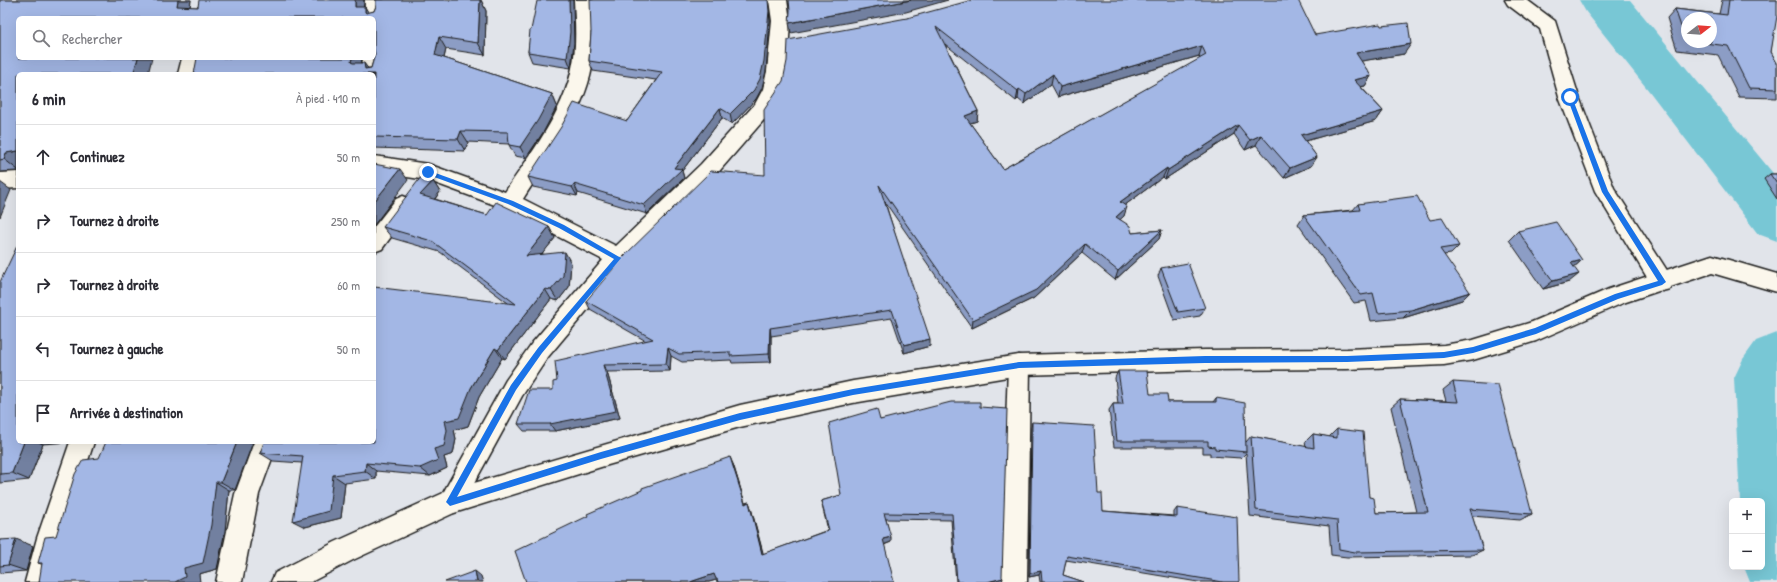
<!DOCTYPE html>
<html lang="fr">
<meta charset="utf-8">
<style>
body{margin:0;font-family:"Patrick Hand",sans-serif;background:#f7f7f7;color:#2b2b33}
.controls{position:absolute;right:12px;bottom:12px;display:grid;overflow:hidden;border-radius:6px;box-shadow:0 4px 16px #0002}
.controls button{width:36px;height:36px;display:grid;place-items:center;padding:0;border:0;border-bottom:1px solid #e1e1e2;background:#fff;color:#2b2b33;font:20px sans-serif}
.compass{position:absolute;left:1681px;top:12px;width:36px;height:36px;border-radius:50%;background:#fff;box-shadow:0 4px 16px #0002;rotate:73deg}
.stop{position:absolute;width:12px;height:12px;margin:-9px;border:3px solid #1a73e8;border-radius:50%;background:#fff}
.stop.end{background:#1a73e8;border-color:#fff;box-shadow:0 1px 4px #0008}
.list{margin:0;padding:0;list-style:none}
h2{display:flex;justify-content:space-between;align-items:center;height:52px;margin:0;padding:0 16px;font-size:17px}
h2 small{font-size:13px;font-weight:400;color:#7c7c81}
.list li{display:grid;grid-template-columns:26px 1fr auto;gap:12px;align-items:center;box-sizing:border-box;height:64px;padding:0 16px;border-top:1px solid #e1e1e2}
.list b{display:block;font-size:15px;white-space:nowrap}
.list em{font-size:13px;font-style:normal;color:#7c7c81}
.icon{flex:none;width:22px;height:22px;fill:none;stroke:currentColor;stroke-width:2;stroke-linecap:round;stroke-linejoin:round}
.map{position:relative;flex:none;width:1777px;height:582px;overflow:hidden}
.search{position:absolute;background:#fff;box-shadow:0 4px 16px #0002;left:16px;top:16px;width:360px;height:44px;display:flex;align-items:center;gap:10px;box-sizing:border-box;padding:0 14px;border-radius:6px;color:#7c7c81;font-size:15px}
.panel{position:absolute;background:#fff;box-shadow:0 4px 16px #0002;left:16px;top:72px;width:360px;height:372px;border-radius:6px}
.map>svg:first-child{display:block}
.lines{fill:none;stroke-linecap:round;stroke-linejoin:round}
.river{fill:#78c7d5;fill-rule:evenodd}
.minor-casing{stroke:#1c1c1c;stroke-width:3}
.tertiary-casing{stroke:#1c1c1c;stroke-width:3}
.minor{fill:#fbf7ec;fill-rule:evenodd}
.tertiary{fill:#fbf7ec;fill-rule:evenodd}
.wall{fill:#8c9dc5;stroke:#1c1c1c;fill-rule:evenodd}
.shaded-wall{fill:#7280a0;stroke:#1c1c1c}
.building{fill:#a3b7e5;stroke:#1c1c1c;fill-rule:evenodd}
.route{fill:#1a73e8}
</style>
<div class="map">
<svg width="1777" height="582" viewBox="0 0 1777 582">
<rect width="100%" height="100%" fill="#e1e4ea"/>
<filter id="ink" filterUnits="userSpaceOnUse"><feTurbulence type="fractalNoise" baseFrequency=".025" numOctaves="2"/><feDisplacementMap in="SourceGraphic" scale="8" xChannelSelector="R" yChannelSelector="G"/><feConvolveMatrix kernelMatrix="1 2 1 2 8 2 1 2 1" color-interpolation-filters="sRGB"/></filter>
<g filter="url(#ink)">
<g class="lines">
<path class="river" d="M 1579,0 L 1630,0 L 1777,178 L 1777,241 L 1758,234 L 1649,91 L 1586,12 Z
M 1777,333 L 1777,582 L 1750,582 L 1744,567 L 1762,567 L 1762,501 L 1740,501 L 1734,378 L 1743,359 L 1756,341 Z"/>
<defs>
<path id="minor" d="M 365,0 L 383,0 L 382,18 L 380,23 L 374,24 L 374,18 L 364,18 Z
M 574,0 L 592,0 C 593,22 595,45 592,67 C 584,113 548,160 523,199 L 616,246 L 701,164 L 755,104 L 763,89 L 767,71 L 772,21 L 769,0 L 787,0 L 790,21 L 787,71 L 783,90 L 769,114 L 715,176 L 626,264 L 548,357 L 522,396 L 459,511 L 450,514 L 441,511 L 438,502 L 506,380 L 532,343 L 603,260 L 503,208 L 427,180 L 374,172 L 374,156 L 428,164 L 505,192 C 531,153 563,113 572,68 C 577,46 575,22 574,0 Z
M 1505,0 L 1527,0 L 1555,21 L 1579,97 L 1614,188 L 1670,275 L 1673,282 L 1670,289 L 1662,291 L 1654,289 L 1595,191 L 1559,97 L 1540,29 L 1508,5 Z
M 374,52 L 379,53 C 383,61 382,71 378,79 L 374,80 L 374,74 L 361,74 L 363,58 L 374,58 Z
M 182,58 L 200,58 L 198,74 L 178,74 Z
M 18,172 L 18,188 L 0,189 L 0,173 Z
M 403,196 L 410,199 L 413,205 L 410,211 L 382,249 L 374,252 L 374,227 L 396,199 Z
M 1019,355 L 1027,358 L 1030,365 L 1027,582 L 1001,582 L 1008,365 L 1011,358 Z
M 70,442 L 94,442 L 63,538 L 51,582 L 25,582 L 37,538 Z
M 254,442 L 278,442 L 259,494 L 242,582 L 216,582 L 235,494 Z"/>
<path id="tertiary" d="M 1712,255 L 1777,274 L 1777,292 L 1712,273 L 1623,303 L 1536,341 L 1473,360 L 1444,365 L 1347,369 L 1205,370 L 1019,375 L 853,403 L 740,427 L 601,467 L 454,513 L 353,560 L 311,582 L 271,582 L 275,573 L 335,542 L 450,490 L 740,405 L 853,381 L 1019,355 L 1205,350 L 1347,349 L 1444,345 L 1473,340 L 1532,322 L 1609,289 Z"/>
</defs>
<use href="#minor" class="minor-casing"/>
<use href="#tertiary" class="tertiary-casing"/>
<use href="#minor" class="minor"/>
<use href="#tertiary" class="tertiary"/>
</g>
<path class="wall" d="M 0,0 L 191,0 L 190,7 L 198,7 L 364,0 L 364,7 L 365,7 L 368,13 L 374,11 L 376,6 L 376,0 L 481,0 L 486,11 L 485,55 L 446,49 L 444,58 L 552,94 L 557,106 L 544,131 L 526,158 L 515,156 L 509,145 L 509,144 L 468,142 L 465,151 L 374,148 L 374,74 L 361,63 L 368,68 L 371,68 L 375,54 L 375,51 L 374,51 L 374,18 L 18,18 L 18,171 L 0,172 Z
M 541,0 L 573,0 L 574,43 L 571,68 L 532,62 L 528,52 L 531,30 Z
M 768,0 L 770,21 L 766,71 L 762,88 L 756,99 L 732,124 L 722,118 L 682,171 L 684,178 L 647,214 L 578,193 L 577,196 L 533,187 L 528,177 L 627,121 L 656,80 L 593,71 L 589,61 L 591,32 Z
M 1722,0 L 1777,0 L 1771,52 L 1777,63 L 1777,98 L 1739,97 L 1718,55 L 1677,50 L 1667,18 L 1675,9 L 1719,14 ZM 1687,18 L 1711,42 L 1687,42 Z
M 907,18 L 1315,35 L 1404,54 L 1361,61 L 1371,76 L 1365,86 L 1361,87 L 1383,111 L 1376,121 L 1305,141 L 1317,157 L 1311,166 L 1284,178 L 1256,145 L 1245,150 L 1234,134 L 1165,179 L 1163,177 L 1125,205 L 1124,216 L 1120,219 L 1132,233 L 1162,230 L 1159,239 L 1115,280 L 1082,253 L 1034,298 L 972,328 L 885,202 L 930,346 L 904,353 L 892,318 L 771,336 L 771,362 L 732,363 L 731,360 L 682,362 L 671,356 L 670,371 L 607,372 L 620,418 L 555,431 L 524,431 L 518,424 L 553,390 L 557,381 L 646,341 L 590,309 L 586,301 L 765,175 ZM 945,44 L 1016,101 L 1018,99 L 1024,104 L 1051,84 L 1058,97 L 1199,56 L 1200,59 L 1003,169 L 970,123 L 977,121 L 978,111 Z
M 1770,174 L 1777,174 L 1777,199 L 1764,179 Z
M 433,181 L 440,192 L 435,199 L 487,215 L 549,227 L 555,238 L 542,254 L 571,263 L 569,287 L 558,301 L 551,299 L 505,359 L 502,358 L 479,397 L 468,426 L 454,430 L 456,439 L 453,454 L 444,457 L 447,468 L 430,476 L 376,471 L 376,479 L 345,483 L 341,518 L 305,527 L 302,463 L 273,461 L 260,453 L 508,303 L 440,252 L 392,238 L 383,227 Z
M 1358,204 L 1430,220 L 1459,246 L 1451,254 L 1444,255 L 1462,300 L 1403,318 L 1371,321 L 1366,301 L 1354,303 L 1298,224 L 1304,215 L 1353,210 Z
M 1518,231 L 1582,260 L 1574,267 L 1569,282 L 1543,289 L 1509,240 Z
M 1161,268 L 1205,308 L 1200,316 L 1174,320 L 1158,276 Z
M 0,282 L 18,442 L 68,442 L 43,444 L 29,480 L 0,483 Z
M 1118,371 L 1150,394 L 1168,402 L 1213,402 L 1216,398 L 1246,442 L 1251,436 L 1306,447 L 1305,442 L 1313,434 L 1329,437 L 1337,429 L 1369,497 L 1376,513 L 1416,512 L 1391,407 L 1400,399 L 1446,401 L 1443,390 L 1453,382 L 1532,514 L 1520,520 L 1472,516 L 1483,550 L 1472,555 L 1347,557 L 1331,555 L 1329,526 L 1250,516 L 1246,453 L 1241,458 L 1210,456 L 1210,453 L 1203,453 L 1203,447 L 1114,447 L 1109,410 L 1113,404 L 1118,404 L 1115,378 Z
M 980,407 L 1002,582 L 956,582 L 951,520 L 886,519 L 891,542 L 884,545 L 716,580 L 709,582 L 526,582 L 733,464 L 745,503 L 749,502 L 751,508 L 763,554 L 828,530 L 821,501 L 841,495 L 880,420 Z
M 1032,422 L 1098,493 L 1103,511 L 1174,516 L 1174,512 L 1177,508 L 1239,582 L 1198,582 L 1066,560 L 1063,575 L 1084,582 L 1040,582 L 1039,575 L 1029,577 L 1031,428 Z
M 253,442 L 235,490 L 229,490 L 225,531 L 217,569 L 199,574 L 41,564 L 38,563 L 56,536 Z
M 0,540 L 33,546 L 26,571 L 0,573 Z"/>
<path class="shaded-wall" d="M 178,0 L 191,0 L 188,18 L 177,6 Z
M 355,0 L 364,0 L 363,18 L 355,7 Z
M 480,0 L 481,0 L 486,11 L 485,55 L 478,43 Z
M 569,0 L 573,0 L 574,43 L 571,68 L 567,58 Z
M 768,0 L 770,21 L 766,71 L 762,88 L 756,99 L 732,124 L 730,114 Z
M 911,0 L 948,0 L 906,12 L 791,33 L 789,23 Z
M 365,7 L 372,18 L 365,12 Z
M 439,37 L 446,49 L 442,67 L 435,55 Z
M 1411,44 L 1404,54 L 1350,63 L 1356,53 Z
M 1202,46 L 1199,56 L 1058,97 L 1060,87 Z
M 138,58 L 152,58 L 148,74 L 133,74 Z
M 352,58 L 362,58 L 360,74 L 351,62 Z
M 364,63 L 372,74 L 365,69 Z
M 1053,74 L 1051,84 L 1024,104 L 1026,94 Z
M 1371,76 L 1365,86 L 1348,89 L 1354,80 Z
M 1019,89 L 1018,99 L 1016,101 L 1018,91 Z
M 552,94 L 557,106 L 544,131 L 526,158 L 520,147 Z
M 720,108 L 722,118 L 682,171 L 684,178 L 647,214 L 644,205 L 674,168 Z
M 978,111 L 977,121 L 964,125 L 965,116 Z
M 1383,111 L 1376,121 L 1295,144 L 1301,135 Z
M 1238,125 L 1234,134 L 1165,179 L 1168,170 Z
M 461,131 L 468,142 L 465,151 L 458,139 Z
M 1261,135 L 1256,145 L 1245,150 L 1250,140 Z
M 18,151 L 18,170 L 4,159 L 6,153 Z
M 1317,157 L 1311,166 L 1284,178 L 1290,168 Z
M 1167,168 L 1163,177 L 1117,211 L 1120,202 Z
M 400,169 L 408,180 L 374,225 L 374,202 Z
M 433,181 L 440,192 L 429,206 L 420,195 Z
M 0,182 L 11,190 L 0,217 Z
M 574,184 L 578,193 L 577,196 L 572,187 Z
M 1127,207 L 1124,216 L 1113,226 L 1116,217 Z
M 549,227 L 555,238 L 532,267 L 526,256 Z
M 1162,230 L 1159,239 L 1115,280 L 1118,271 Z
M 1085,244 L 1082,253 L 1034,298 L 972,328 L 973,320 Z
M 565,252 L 571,263 L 569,287 L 558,301 L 551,290 Z
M 1582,260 L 1572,269 L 1571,263 Z
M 1579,274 L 1569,282 L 1543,289 L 1553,281 Z
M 545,289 L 551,299 L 505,359 L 498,350 Z
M 1470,292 L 1462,300 L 1403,318 L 1411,310 Z
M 770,328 L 771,336 L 771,362 L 769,354 Z
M 930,339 L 930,346 L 904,353 L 904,345 Z
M 495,348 L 502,358 L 479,397 L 468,426 L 454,430 L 456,439 L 453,454 L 444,457 L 447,468 L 430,476 L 420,468 L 434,449 L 445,421 L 471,388 Z
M 668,348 L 671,356 L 670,371 L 666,364 Z
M 603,365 L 607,372 L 620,418 L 555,431 L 550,424 Z
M 24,442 L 38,442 L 43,444 L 29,480 L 12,473 Z
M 237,442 L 253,442 L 235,490 L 221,482 Z
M 730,457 L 733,464 L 747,510 L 745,504 Z
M 366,463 L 376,471 L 376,479 L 365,471 Z
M 333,475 L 345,483 L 341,518 L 305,527 L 293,521 Z
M 216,482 L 229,490 L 225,531 L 217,569 L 199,574 L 200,582 L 175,582 Z
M 749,502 L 751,508 L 765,560 L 762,554 Z
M 891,537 L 891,542 L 883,545 L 883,539 Z
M 16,539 L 33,546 L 26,571 L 8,565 Z
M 475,571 L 481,576 L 483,582 L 477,582 Z
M 1041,571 L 1039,575 L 1029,577 L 1030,573 Z
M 714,574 L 719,582 L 717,582 L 716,580 L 709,582 L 690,582 Z
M 1003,578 L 1002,582 L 987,582 Z"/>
<path class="building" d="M 0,0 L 178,0 L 177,6 L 198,7 L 199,0 L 355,0 L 355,7 L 365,7 L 365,12 L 366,13 L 374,11 L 376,6 L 376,0 L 480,0 L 478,43 L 439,37 L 435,55 L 552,94 L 538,120 L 520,147 L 509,145 L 508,132 L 461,131 L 458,139 L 374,137 L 374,74 L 194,74 L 197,58 L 352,58 L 351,62 L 353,63 L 364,63 L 365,69 L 371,68 L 375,54 L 374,48 L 374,18 L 18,18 L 18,58 L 138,58 L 133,74 L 18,74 L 18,151 L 6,153 L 4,159 L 0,160 Z
M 541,0 L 569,0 L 570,32 L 567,58 L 528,52 L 530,30 L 531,30 L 537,1 L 541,1 Z
M 590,0 L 768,0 L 769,11 L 764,61 L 760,79 L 754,90 L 730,114 L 720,108 L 674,168 L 682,169 L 644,205 L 574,184 L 572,187 L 528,177 L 561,127 L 574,103 L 627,121 L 662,72 L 589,61 L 591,32 Z
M 789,0 L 911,0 L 789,23 L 790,11 Z
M 972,0 L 1298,0 L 1315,35 L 1380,24 L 1381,26 L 1408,23 L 1411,44 L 1356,53 L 1371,76 L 1354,80 L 1383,111 L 1301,135 L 1317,157 L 1290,168 L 1261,135 L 1250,140 L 1238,125 L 1168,170 L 1167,168 L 1120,202 L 1127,207 L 1116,217 L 1130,226 L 1132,233 L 1162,230 L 1118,271 L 1085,244 L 1036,290 L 973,320 L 879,185 L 930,339 L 904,345 L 892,310 L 770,328 L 769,354 L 730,356 L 730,352 L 679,354 L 668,348 L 666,364 L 603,365 L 616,411 L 550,424 L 518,424 L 529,390 L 553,390 L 553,382 L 557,381 L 555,361 L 653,339 L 586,301 L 623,257 L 711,171 L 765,175 L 764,110 L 783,81 L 787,61 L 788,40 L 907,18 ZM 936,27 L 1018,91 L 1019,89 L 1026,94 L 1053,74 L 1060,87 L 1202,46 L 1206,55 L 1003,169 L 965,116 L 978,111 Z
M 1729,0 L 1777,0 L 1777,16 L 1771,52 L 1777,63 L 1777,89 L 1749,88 L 1728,46 L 1696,42 L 1711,42 L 1711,18 L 1687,18 L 1687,41 L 1686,41 L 1675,9 L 1727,15 Z
M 374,164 L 400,169 L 374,202 Z
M 1770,174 L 1777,174 L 1777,184 Z
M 421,177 L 433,181 L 420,195 L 487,215 L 496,202 L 549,227 L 526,256 L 565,252 L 563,276 L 551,290 L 545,289 L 498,350 L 495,348 L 471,388 L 459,418 L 445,421 L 447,430 L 444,446 L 434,449 L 438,460 L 420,468 L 366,463 L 365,471 L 333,475 L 329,511 L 293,521 L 303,456 L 260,453 L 264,442 L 374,442 L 374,287 L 516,304 L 432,241 L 383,227 Z
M 1417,196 L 1430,220 L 1442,218 L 1459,246 L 1440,249 L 1470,292 L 1411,310 L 1378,313 L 1373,293 L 1361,295 L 1304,215 L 1360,210 L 1358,204 Z
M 1556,222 L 1582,260 L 1571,263 L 1579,274 L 1553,281 L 1518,231 Z
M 18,244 L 18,442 L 24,442 L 12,473 L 0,474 L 0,282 Z
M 1188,263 L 1205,308 L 1178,312 L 1161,268 Z
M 1118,371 L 1147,371 L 1150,394 L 1167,394 L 1168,402 L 1216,402 L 1216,398 L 1245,403 L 1246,452 L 1215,449 L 1215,447 L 1208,446 L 1208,441 L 1117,441 L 1113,404 L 1123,404 Z
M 1453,382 L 1498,385 L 1532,514 L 1470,509 L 1483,550 L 1355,552 L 1339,549 L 1337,520 L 1256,510 L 1251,436 L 1314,448 L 1313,434 L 1337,438 L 1337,429 L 1363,432 L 1369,497 L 1374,498 L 1376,513 L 1428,512 L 1400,399 L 1458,402 Z
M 951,402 L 980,402 L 980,407 L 1007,409 L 1002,577 L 1003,578 L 987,582 L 957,582 L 952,514 L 884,513 L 891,537 L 883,539 L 894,582 L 718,582 L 717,579 L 716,579 L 714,574 L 690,582 L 526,582 L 515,551 L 588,516 L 587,514 L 642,490 L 642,488 L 730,457 L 745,504 L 749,502 L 762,554 L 829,530 L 821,501 L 841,495 L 829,423 L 877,409 L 880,420 Z
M 1032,422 L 1094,426 L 1098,493 L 1102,493 L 1103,511 L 1177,517 L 1177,508 L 1237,517 L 1239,582 L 1223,582 L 1067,556 L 1063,575 L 1084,582 L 1042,582 L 1041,571 L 1030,573 Z
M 106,442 L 237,442 L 221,482 L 216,482 L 211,525 L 203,563 L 184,568 L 185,577 L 175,582 L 39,582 L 42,563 L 38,563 L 45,537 L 56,536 L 75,474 L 83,460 L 99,458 Z
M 16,539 L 8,565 L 0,566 L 0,540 Z
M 475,571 L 477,582 L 445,582 Z"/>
</g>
<path class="route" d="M 1570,94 L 1572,97 L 1608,191 L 1666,282 L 1662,285 L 1618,299 L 1536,334 L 1473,353 L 1444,358 L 1347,362 L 1205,363 L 1019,368 L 853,395 L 740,420 L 601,459 L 450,506 L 446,502 L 511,385 L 538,348 L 614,259 L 559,228 L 508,204 L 426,174 L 426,171 L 430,171 L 513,201 L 564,225 L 621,258 L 542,353 L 516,390 L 457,497 L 601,452 L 740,413 L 853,389 L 1019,362 L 1205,356 L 1347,356 L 1444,352 L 1473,347 L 1535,328 L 1615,294 L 1658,281 L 1602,192 L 1567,97 Z"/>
</svg>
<div class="controls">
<button>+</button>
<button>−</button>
</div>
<svg class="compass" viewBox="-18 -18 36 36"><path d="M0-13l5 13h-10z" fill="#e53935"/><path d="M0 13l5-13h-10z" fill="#7c7c81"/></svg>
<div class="stop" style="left:1570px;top:97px"></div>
<div class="stop end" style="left:428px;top:172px"></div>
<div class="search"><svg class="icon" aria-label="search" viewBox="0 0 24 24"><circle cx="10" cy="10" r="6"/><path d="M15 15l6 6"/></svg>Rechercher</div>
<section class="panel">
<h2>6 min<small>À pied · 410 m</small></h2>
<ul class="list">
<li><svg class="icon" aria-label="ahead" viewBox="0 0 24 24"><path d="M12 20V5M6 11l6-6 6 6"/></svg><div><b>Continuez</b></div><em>50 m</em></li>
<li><svg class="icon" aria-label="right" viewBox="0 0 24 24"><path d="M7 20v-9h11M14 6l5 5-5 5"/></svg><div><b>Tournez à droite</b></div><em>250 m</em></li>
<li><svg class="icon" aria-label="right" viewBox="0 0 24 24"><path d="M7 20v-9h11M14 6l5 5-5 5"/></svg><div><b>Tournez à droite</b></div><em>60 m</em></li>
<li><svg class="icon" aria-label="left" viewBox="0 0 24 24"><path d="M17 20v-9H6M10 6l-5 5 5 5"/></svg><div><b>Tournez à gauche</b></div><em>50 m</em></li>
<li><svg class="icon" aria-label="arrive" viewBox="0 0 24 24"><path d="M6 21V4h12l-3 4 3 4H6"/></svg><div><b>Arrivée à destination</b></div></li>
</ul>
</section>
</div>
